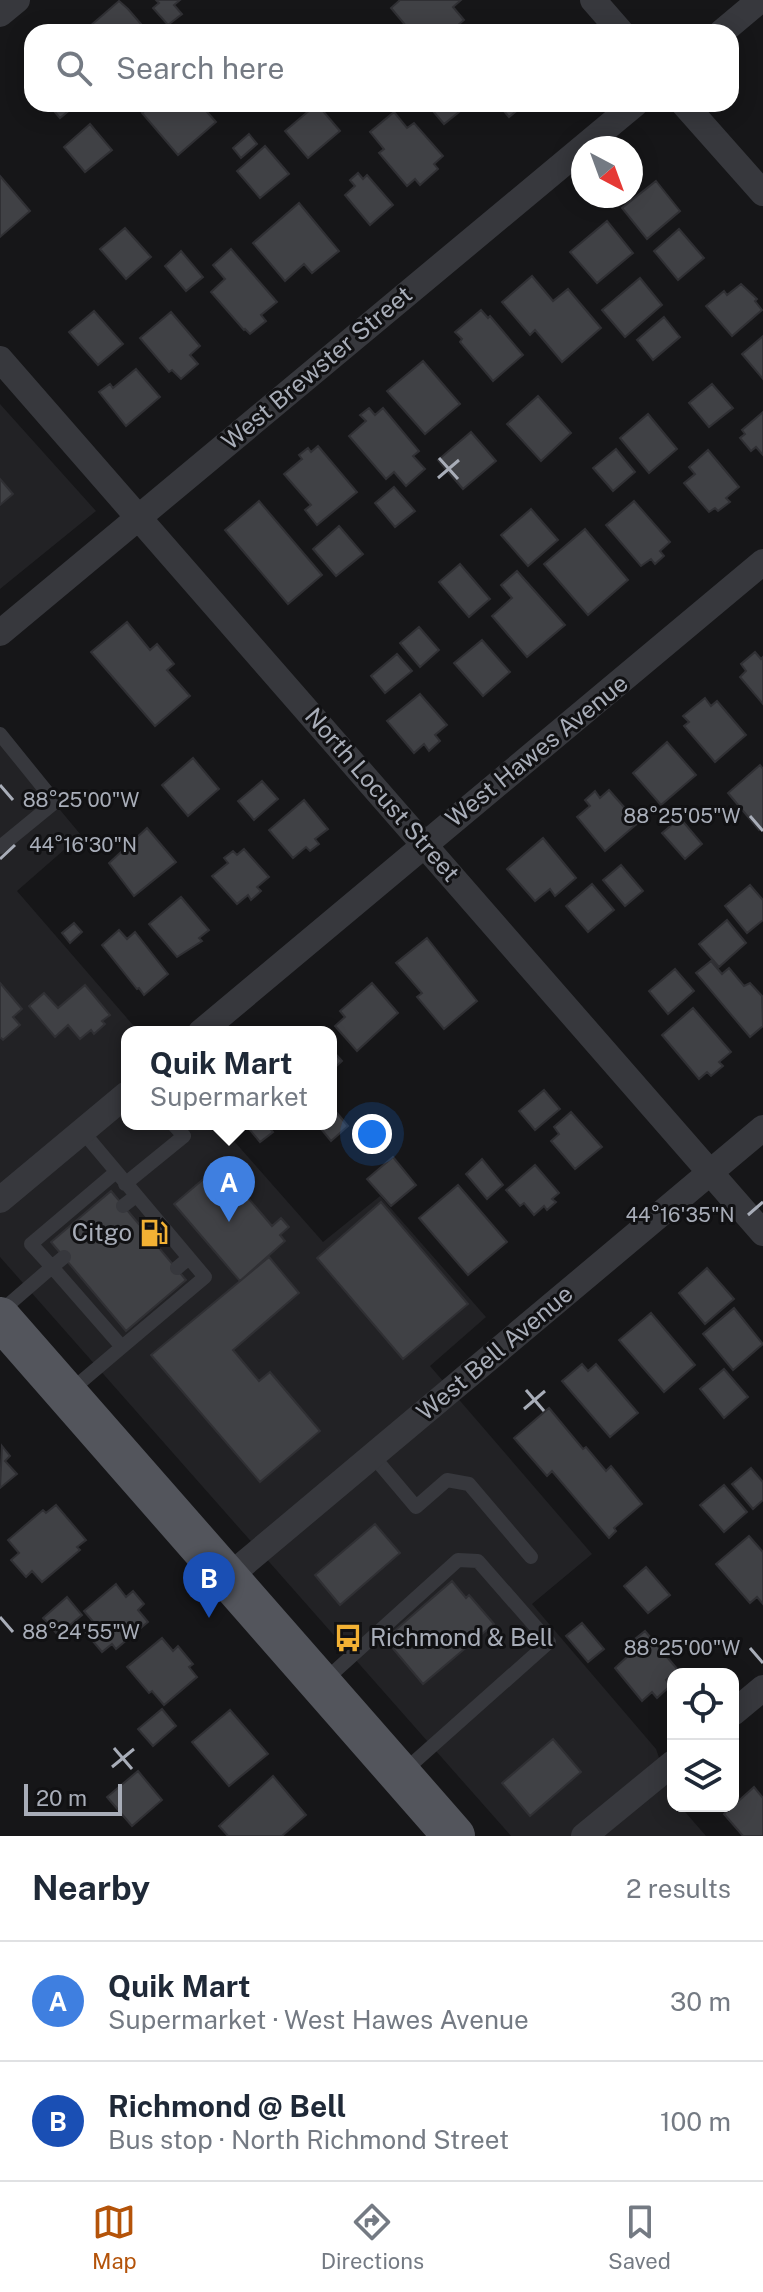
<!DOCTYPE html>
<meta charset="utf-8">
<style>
body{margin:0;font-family:"Public Sans",sans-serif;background:#f2f2f3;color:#1f2937}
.controls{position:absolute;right:24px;bottom:24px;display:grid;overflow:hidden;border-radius:16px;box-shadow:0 4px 20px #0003}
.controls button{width:72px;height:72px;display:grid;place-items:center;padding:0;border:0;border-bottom:2px solid #e0e1e3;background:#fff;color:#1f2937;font:40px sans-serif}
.compass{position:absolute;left:571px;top:136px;width:72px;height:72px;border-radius:50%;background:#fff;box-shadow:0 4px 20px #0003;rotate:139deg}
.scale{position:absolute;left:24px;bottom:20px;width:98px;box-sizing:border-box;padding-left:8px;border:4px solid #a8adb8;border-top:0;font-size:22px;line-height:28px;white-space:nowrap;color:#a8adb8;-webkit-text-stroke:6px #111113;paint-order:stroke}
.you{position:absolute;left:372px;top:1134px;width:28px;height:28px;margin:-20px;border:6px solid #fff;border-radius:50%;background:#1a73e8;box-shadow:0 0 0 12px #1a73e833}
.badge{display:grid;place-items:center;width:52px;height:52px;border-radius:50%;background:#b45309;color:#fff;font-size:26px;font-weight:700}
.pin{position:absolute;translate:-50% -66px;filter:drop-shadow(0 2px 4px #0008)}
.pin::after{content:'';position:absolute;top:42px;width:28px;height:24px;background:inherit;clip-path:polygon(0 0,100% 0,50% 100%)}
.popup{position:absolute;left:121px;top:1026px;width:216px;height:104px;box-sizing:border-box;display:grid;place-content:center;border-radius:16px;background:#fff;filter:drop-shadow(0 2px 6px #0005);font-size:26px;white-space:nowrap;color:#747a83}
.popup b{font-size:30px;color:#1f2937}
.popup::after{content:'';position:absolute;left:50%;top:100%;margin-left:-16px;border:16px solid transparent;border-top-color:#fff}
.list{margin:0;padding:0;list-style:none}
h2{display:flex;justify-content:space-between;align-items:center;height:104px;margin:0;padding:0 32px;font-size:34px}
h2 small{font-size:26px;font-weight:400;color:#747a83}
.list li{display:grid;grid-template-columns:52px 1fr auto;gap:24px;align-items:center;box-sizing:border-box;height:120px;padding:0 32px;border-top:2px solid #e0e1e3}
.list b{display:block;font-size:30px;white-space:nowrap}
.list p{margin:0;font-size:26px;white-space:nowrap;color:#747a83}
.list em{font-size:26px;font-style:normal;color:#747a83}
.icon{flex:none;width:44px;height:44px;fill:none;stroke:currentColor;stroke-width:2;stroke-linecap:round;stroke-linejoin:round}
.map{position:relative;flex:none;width:763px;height:1836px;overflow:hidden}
.search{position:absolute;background:#fff;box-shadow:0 4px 20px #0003;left:24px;right:24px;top:24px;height:88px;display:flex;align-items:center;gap:20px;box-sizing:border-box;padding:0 28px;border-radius:24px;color:#747a83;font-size:30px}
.sheet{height:344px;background:#fff}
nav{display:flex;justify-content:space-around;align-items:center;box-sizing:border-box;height:112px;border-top:2px solid #e0e1e3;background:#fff;font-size:22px;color:#747a83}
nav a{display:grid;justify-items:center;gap:4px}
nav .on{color:#b45309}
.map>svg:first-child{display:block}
.built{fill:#222225}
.building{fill:#404145;stroke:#303034;stroke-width:2}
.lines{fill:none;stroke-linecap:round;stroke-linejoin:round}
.service{stroke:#37383d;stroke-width:14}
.minor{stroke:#37383d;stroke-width:26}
.primary{stroke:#53555c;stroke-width:42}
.ticks{fill:none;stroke:#a8adb8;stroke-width:3}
.labels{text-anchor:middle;stroke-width:6;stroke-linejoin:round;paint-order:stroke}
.street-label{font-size:24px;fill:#a8adb8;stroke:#111113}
.poi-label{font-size:24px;fill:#a8adb8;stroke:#111113;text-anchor:end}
.ticks-label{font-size:20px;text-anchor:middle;fill:#a8adb8;stroke:#111113;stroke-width:6;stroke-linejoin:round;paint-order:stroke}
</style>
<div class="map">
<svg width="763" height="1836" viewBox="0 0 763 1836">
<rect width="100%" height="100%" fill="#161618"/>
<path class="built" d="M 0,404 L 96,511 L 0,589 Z
M 0,738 L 81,835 L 17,891 L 139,1032 L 127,1032 L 127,1124 L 219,1124 L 323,1242 L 380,1196 L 486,1317 L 430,1366 L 592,1554 L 532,1604 L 656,1749 L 673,1797 L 673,1806 L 680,1806 L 706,1836 L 511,1836 L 0,1257 Z"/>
<path class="building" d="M 156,0 L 180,0 L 174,5 L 182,14 L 168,25 L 153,8 L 159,3 Z
M 400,0 L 461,0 L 453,7 L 464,20 L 450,32 L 411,32 L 391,8 Z
M 119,1 L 128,9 L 148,32 L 95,32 L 90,26 Z
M 48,104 L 77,104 L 60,118 Z
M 153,104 L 200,104 L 216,122 L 178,155 L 142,113 Z
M 317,104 L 340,131 L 308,158 L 285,131 Z
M 427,104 L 469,104 L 444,124 Z
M 498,104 L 525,104 L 509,117 Z
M 394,112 L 407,128 L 414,123 L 443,156 L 434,164 L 438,169 L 420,185 L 415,179 L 407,186 L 379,153 L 384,149 L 370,132 Z
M 90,124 L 112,150 L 85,172 L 64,147 Z
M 249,134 L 257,144 L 241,158 L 233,148 Z
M 265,146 L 289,174 L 260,198 L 237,171 Z
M 358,173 L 363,179 L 367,175 L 393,205 L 370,225 L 345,195 L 355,186 L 350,180 Z
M 0,176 L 30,211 L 0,237 Z
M 656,181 L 680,211 L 647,239 L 622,208 Z
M 299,203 L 339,251 L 312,273 L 304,264 L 285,281 L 253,243 Z
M 607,221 L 633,253 L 597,283 L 570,252 Z
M 125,228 L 151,257 L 126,279 L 100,249 Z
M 679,229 L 704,258 L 678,280 L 654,251 Z
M 231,249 L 277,302 L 261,315 L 266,321 L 250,334 L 245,329 L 244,330 L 211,292 L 225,279 L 213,265 Z
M 181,251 L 203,277 L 186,291 L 165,266 Z
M 532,276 L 553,301 L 568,289 L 601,328 L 562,362 L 535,330 L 530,335 L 502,302 Z
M 640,278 L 662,305 L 625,337 L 602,310 Z
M 741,284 L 757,299 L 755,301 L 762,310 L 732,336 L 706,306 L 724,291 L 727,295 Z
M 481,310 L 488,318 L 490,316 L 523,355 L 493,381 L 460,342 L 462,339 L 455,332 Z
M 94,311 L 123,344 L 98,365 L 69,332 Z
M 171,312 L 200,346 L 190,355 L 198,364 L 181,379 L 172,370 L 169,372 L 140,338 Z
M 664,317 L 680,337 L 653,360 L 637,340 Z
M 763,336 L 763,379 L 742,354 Z
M 423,361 L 460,404 L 425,434 L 387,391 Z
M 136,369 L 160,397 L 126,426 L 99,392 L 110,384 L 113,388 Z
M 712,384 L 733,408 L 709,427 L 689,403 Z
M 538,396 L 571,433 L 541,461 L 507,424 Z
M 369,408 L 375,415 L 383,408 L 419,451 L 413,456 L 425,469 L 406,486 L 394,472 L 386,479 L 349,436 L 366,421 L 360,415 Z
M 763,412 L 763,455 L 756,447 L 751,451 L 740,438 L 745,434 L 742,430 Z
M 648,414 L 677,449 L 649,473 L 620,438 Z
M 471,432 L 496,461 L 463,489 L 438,460 Z
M 318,446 L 357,492 L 317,525 L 305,510 L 311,505 L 284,474 L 302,459 L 299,455 L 308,448 L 311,452 Z
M 616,449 L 635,472 L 613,491 L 593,468 Z
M 708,450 L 739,487 L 726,498 L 730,502 L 718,511 L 715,508 L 709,512 L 684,483 L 695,474 L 689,467 Z
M 0,479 L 13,494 L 0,505 Z
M 394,487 L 415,511 L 395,527 L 375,503 Z
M 259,501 L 322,575 L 288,604 L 225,530 Z
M 634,501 L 670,542 L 660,551 L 664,556 L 655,564 L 651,559 L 641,566 L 606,525 Z
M 531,509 L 558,540 L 528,566 L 501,535 Z
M 339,526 L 363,554 L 336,576 L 313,549 Z
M 585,529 L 628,580 L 588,615 L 544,564 Z
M 460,564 L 490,599 L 469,617 L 439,582 Z
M 517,571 L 565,625 L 527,657 L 492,616 L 512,598 L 501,585 Z
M 127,622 L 150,650 L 157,644 L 174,664 L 167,670 L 190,696 L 155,726 L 91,652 Z
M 419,627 L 439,650 L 420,667 L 400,643 Z
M 482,640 L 510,672 L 483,696 L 454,663 Z
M 755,652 L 761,659 L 763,657 L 763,704 L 740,677 L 746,671 L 741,664 Z
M 397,654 L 412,671 L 385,693 L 371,676 Z
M 420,694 L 447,725 L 435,735 L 440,741 L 429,751 L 424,744 L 414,753 L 387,721 Z
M 705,698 L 711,706 L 717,701 L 746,735 L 715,762 L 684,726 L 689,722 L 683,716 Z
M 667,742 L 696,775 L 661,805 L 633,773 Z
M 193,758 L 219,789 L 188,816 L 162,785 Z
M 760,765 L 763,769 L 763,827 L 759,830 L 728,793 Z
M 262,781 L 278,799 L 254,820 L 238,801 Z
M 609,790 L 638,823 L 605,851 L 577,817 L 590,806 L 585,800 L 595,791 L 600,798 Z
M 304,800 L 328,829 L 315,839 L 319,844 L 310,851 L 306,847 L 293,858 L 269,830 Z
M 680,818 L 702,844 L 685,859 L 662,833 Z
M 147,828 L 176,862 L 134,896 L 109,863 Z
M 543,838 L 576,878 L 555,896 L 550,889 L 535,901 L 507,869 Z
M 244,849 L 269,877 L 257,887 L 261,891 L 251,900 L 248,895 L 237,904 L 212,876 L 228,863 L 224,858 L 233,851 L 237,855 Z
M 621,865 L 643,891 L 625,906 L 603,880 Z
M 592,884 L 614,910 L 588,932 L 566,906 Z
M 750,885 L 763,900 L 763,920 L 747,933 L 725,906 Z
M 181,897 L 209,930 L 199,938 L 202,941 L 177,957 L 149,924 Z
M 727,920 L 746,943 L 719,967 L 699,944 Z
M 74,923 L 82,932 L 70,943 L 62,933 Z
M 119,930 L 127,939 L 135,932 L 168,974 L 144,995 L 139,988 L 137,989 L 102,945 Z
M 427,938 L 477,1001 L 444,1029 L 417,997 L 422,993 L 396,963 Z
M 711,961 L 722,974 L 729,968 L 744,986 L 750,983 L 762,996 L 763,1026 L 750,1037 L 696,973 Z
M 675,969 L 694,991 L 668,1014 L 649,991 Z
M 0,983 L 22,1009 L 13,1017 L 20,1025 L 3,1040 L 0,1037 Z
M 372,983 L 398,1013 L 357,1051 L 335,1026 L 345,1017 L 340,1011 Z
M 85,985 L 110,1015 L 102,1021 L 105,1024 L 94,1034 L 91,1030 L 80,1039 L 68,1025 L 55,1037 L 29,1006 L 44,993 L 58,1008 Z
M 693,1008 L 731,1052 L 719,1062 L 723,1066 L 711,1076 L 707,1072 L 699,1079 L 662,1035 Z
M 331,1049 L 342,1061 L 331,1071 Z
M 544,1090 L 560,1109 L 535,1130 L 519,1111 Z
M 331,1106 L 348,1126 L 331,1141 L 317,1124 L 331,1124 Z
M 571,1112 L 602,1147 L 575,1169 L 551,1141 L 559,1134 L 554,1127 Z
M 245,1124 L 266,1124 L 273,1132 L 260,1142 Z
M 393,1157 L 416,1185 L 391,1206 L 367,1179 Z
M 482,1159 L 503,1185 L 487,1199 L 466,1174 Z
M 220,1165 L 272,1226 L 281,1218 L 289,1227 L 280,1235 L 285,1241 L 240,1281 L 174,1204 Z
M 535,1165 L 559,1193 L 552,1199 L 556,1202 L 547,1210 L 544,1206 L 534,1215 L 524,1203 L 520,1206 L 506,1190 Z
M 458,1185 L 507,1242 L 468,1275 L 419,1218 Z
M 111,1191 L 186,1280 L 126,1331 L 51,1242 Z
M 381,1202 L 468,1304 L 403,1359 L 317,1258 Z
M 269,1257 L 299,1293 L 233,1350 L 259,1381 L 270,1372 L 320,1431 L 260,1482 L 151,1355 Z
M 707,1268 L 734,1299 L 705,1324 L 679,1293 Z
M 734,1308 L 763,1344 L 733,1370 L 703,1334 Z
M 651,1313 L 695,1365 L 664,1392 L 619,1340 Z
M 582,1364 L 588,1371 L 596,1364 L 638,1413 L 610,1437 L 562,1381 Z
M 724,1369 L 748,1397 L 724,1418 L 700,1389 Z
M 549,1408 L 583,1449 L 586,1447 L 606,1471 L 611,1466 L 642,1504 L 614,1528 L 616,1531 L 609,1538 L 552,1471 L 547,1476 L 514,1438 Z
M 2,1446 L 10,1456 L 5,1461 L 17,1474 L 0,1488 Z
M 751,1468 L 763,1482 L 763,1500 L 753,1509 L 732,1484 Z
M 724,1485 L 747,1512 L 724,1532 L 700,1505 Z
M 56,1505 L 86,1540 L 77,1547 L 80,1550 L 42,1582 L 32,1571 L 26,1577 L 11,1560 L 19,1553 L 8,1540 L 43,1510 L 46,1513 Z
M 375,1524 L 400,1553 L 340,1605 L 315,1575 Z
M 749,1536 L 763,1552 L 763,1604 L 757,1597 L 750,1603 L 716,1564 Z
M 646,1567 L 670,1595 L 648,1613 L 624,1586 Z
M 452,1581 L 466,1598 L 469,1595 L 494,1624 L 423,1684 L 385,1639 Z
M 116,1584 L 126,1597 L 133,1591 L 144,1604 L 138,1610 L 148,1622 L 116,1649 L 112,1644 L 102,1652 L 86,1633 L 96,1625 L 84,1611 Z
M 67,1597 L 82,1615 L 58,1635 L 43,1618 Z
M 582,1623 L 604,1649 L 588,1662 L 566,1636 Z
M 645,1631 L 678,1670 L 666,1680 L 670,1686 L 657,1698 L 652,1692 L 642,1701 L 615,1668 L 630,1654 L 625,1647 Z
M 162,1638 L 173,1651 L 178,1646 L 193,1664 L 189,1667 L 197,1677 L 164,1705 L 152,1691 L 149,1693 L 127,1667 Z
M 162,1709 L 176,1726 L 153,1746 L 138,1729 Z
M 230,1710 L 268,1754 L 229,1786 L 192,1742 Z
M 553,1739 L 581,1772 L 530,1816 L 502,1783 Z
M 138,1771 L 162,1800 L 132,1826 L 107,1797 Z
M 273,1776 L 306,1815 L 282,1836 L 228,1836 L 219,1826 Z
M 754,1787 L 763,1798 L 763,1836 L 743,1836 L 724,1814 Z"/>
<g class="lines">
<path class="service" d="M 0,734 L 55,802 L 0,847
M 83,1132 L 205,1277 L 122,1347
M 125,1184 L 184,1136 L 173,1124
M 123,1206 L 136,1196
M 151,1238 L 163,1228
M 64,1257 L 52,1267 L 31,1244 L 116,1172
M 177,1268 L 189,1258
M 0,1312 L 52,1267 L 122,1347 L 69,1392
M 373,1456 L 416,1507 L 447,1480 L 469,1484 L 531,1557
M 324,1681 L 458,1560 L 478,1561 L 549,1642 L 403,1772"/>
<path class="minor" d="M 593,0 L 621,32
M 0,14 L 17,0
M 722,32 L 760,0
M 684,104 L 763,193
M 0,359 L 763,1233
M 0,633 L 635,104
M 201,1032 L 763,562
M 0,1200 L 127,1094
M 227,1578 L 763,1128
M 733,1713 L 763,1688
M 584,1836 L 673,1763"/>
<path class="primary" d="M 0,1318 L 454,1836"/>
</g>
<path class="ticks" d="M 439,458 L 458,479M 438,478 L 459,460M 0,785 L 13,800M 750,816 L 763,831M 0,859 L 15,845M 748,1215 L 763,1202M 526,1390 L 544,1411M 524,1409 L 545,1391M 0,1617 L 13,1632M 750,1648 L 763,1663M 114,1748 L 132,1769M 112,1767 L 134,1749"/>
<defs>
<symbol id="fuel-bare" viewBox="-9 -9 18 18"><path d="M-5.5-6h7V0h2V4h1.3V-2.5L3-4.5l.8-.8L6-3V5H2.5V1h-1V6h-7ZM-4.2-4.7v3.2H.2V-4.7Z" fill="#f2b134" stroke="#111113" stroke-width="2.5" paint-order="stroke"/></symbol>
<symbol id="bus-bare" viewBox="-9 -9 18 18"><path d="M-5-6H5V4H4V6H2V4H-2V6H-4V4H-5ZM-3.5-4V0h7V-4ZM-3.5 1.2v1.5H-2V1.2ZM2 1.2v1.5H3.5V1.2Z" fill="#f2b134" stroke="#111113" stroke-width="2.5" paint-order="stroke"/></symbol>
</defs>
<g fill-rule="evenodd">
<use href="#fuel-bare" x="134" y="1213" width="40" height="40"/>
<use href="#bus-bare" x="328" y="1618" width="40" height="40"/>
</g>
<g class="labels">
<g class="street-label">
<text transform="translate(317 368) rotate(-40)" y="8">West Brewster Street</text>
<text transform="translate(537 751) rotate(-39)" y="8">West Hawes Avenue</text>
<text transform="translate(382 795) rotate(49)" y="8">North Locust Street</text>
<text transform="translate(495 1353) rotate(-40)" y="8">West Bell Avenue</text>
</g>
<g class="poi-label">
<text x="132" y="1241">Citgo</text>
<text x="370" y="1646" text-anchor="start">Richmond &amp; Bell</text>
</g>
</g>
<g class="ticks-label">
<text x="81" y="807">88°25'00"W</text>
<text x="682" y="823">88°25'05"W</text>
<text x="83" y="852">44°16'30"N</text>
<text x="680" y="1222">44°16'35"N</text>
<text x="81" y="1639">88°24'55"W</text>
<text x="682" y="1655">88°25'00"W</text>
</g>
</svg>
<div class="controls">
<button><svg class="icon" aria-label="locate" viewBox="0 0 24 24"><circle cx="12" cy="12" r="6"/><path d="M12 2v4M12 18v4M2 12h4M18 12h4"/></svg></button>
<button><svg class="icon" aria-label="layers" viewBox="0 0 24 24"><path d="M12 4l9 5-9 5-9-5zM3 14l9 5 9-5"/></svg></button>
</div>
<svg class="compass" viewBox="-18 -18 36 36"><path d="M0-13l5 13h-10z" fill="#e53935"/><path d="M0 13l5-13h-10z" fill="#747a83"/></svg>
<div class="scale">20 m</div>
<div class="you"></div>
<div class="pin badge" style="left:229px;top:1222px;background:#3f7fe0">A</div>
<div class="popup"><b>Quik Mart</b>Supermarket</div>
<div class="pin badge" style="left:209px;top:1618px;background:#1a4fb4">B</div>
<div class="search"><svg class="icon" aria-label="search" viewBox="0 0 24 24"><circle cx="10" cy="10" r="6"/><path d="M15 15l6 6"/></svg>Search here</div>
</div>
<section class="sheet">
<h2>Nearby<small>2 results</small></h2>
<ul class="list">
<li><span class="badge" style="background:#3f7fe0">A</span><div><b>Quik Mart</b><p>Supermarket · West Hawes Avenue</p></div><em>30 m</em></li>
<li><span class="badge" style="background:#1a4fb4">B</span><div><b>Richmond @ Bell</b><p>Bus stop · North Richmond Street</p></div><em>100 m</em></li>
</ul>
</section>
<nav>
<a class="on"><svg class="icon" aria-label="map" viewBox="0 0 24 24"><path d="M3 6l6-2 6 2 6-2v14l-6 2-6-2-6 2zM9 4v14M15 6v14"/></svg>Map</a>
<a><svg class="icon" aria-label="directions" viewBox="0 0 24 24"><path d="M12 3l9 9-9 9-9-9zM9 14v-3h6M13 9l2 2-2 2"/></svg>Directions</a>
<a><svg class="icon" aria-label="saved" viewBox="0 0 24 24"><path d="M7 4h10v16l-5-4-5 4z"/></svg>Saved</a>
</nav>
